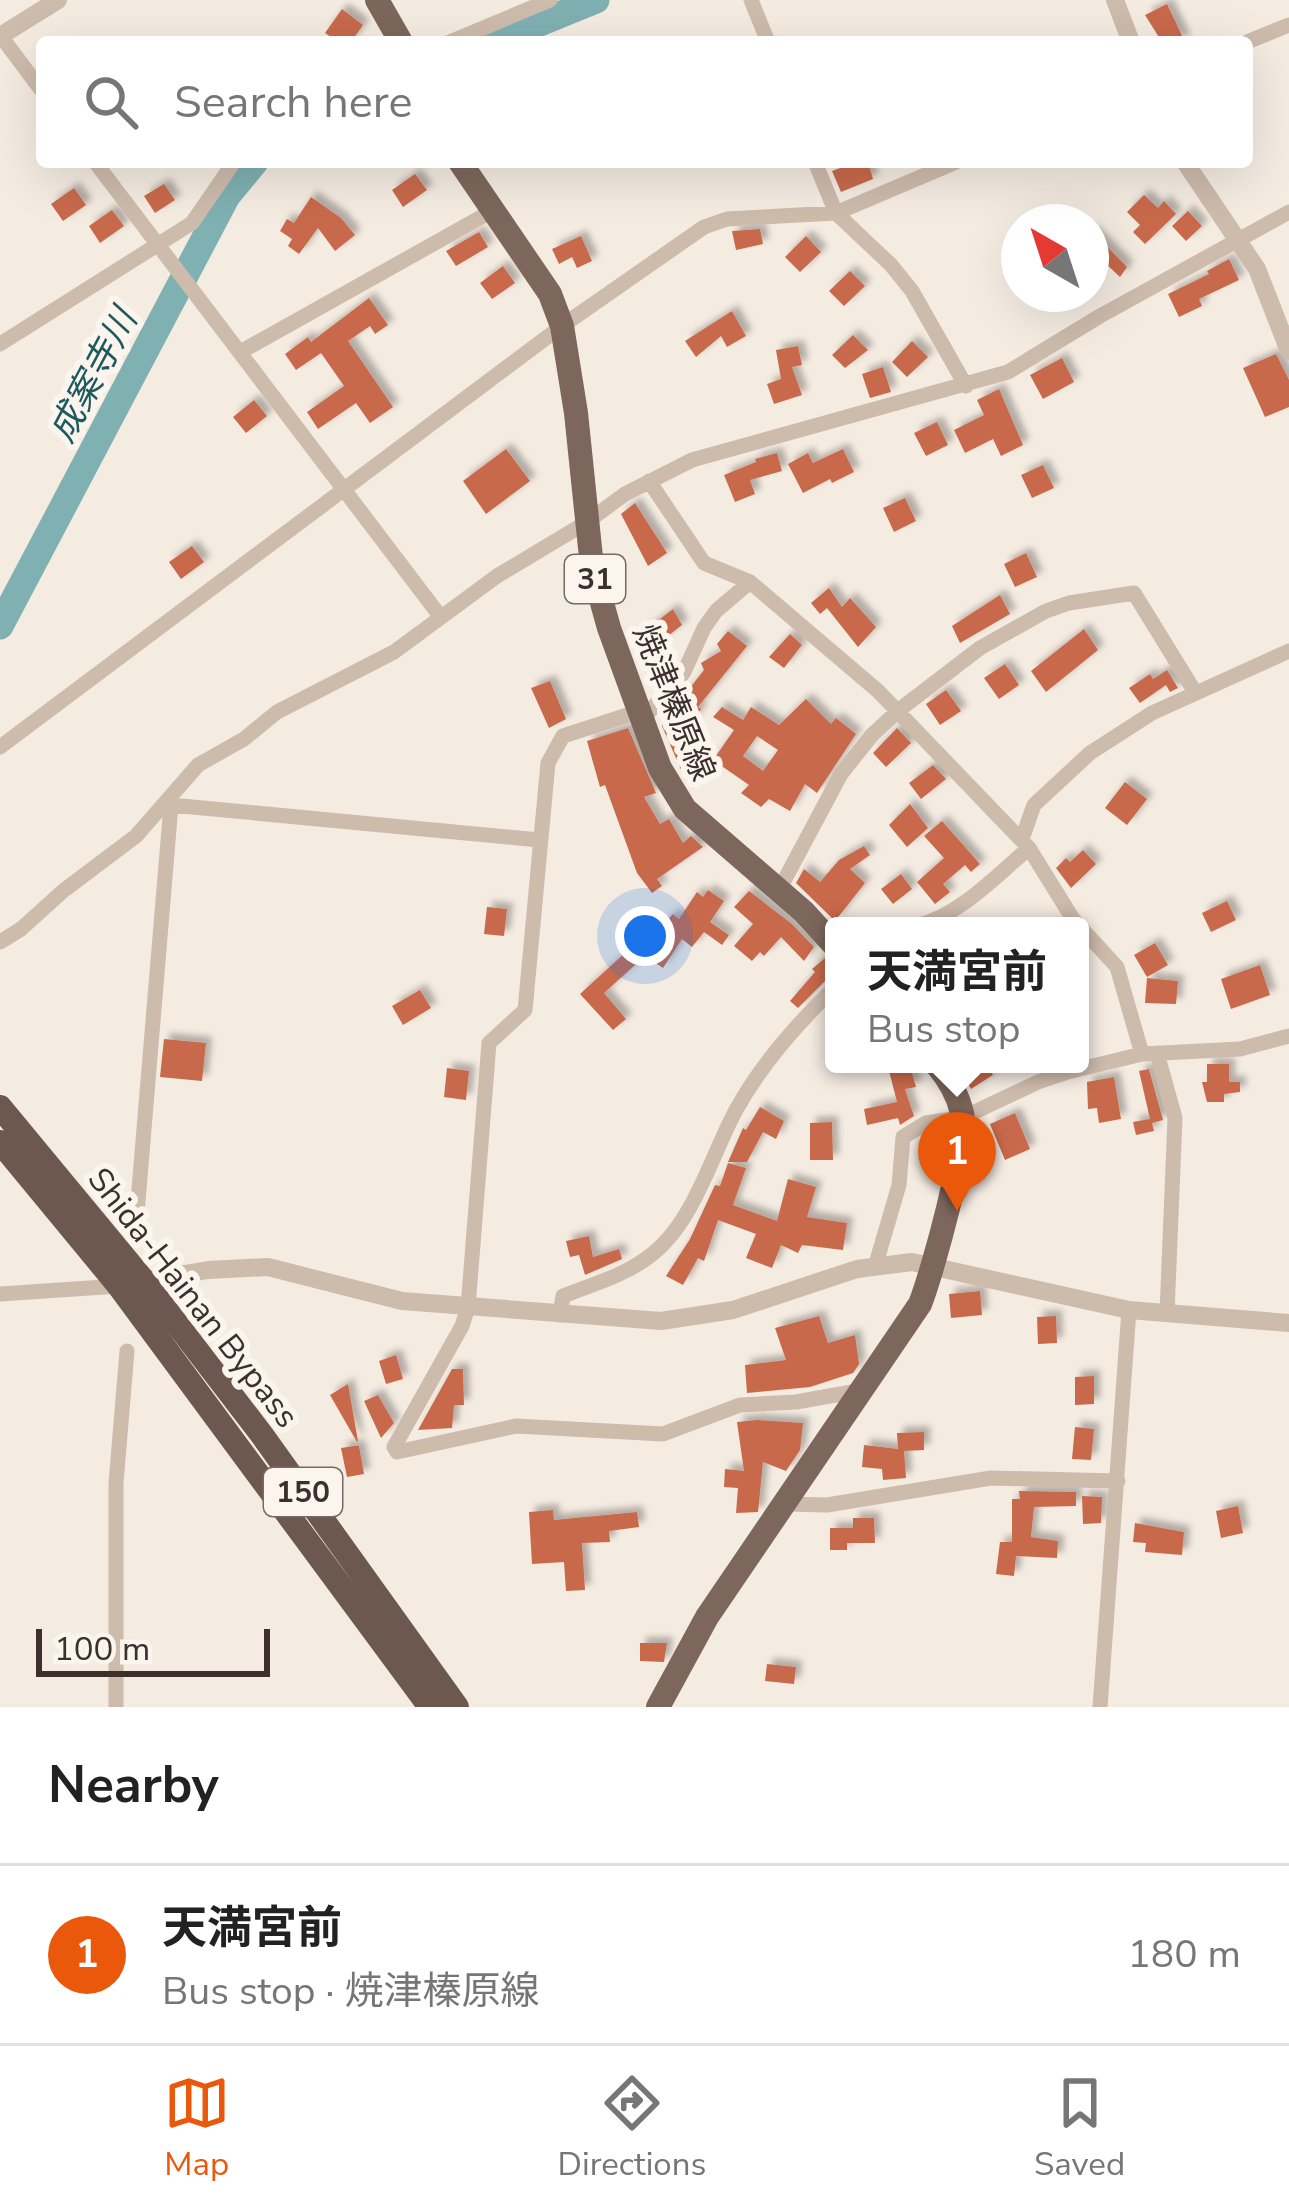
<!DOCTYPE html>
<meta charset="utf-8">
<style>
body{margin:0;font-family:"Nunito Sans","Noto Sans JP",sans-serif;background:#f2f2f2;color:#222}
.compass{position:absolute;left:1001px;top:204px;width:108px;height:108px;border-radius:50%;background:#fff;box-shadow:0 12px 48px #0002;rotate:321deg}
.scale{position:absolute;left:36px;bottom:30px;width:234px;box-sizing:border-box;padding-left:12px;border:6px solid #3b302b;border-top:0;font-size:33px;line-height:42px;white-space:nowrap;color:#3b302b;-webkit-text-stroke:9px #fbf5ee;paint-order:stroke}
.you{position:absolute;left:645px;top:936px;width:42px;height:42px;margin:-30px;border:9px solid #fff;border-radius:50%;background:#1a73e8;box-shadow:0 0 0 18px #1a73e833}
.badge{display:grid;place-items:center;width:78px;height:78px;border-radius:50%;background:#ea580c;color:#fff;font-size:39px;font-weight:700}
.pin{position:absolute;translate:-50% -99px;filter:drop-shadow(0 3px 6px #0008)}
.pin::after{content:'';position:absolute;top:63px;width:42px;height:36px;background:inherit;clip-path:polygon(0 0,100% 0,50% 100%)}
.popup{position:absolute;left:825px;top:917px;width:264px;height:156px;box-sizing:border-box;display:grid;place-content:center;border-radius:12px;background:#fff;filter:drop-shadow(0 3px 9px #0005);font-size:39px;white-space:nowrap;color:#767676}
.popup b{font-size:45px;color:#222}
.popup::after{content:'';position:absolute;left:50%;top:100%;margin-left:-24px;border:24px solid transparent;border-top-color:#fff}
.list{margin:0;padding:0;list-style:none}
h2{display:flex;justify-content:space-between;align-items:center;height:156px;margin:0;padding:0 48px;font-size:51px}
h2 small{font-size:39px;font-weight:400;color:#767676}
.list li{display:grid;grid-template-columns:78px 1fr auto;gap:36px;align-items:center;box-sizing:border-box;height:180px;padding:0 48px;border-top:3px solid #e0e0e0}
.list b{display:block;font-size:45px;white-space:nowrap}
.list p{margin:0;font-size:39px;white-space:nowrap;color:#767676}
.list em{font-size:39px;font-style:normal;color:#767676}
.icon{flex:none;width:66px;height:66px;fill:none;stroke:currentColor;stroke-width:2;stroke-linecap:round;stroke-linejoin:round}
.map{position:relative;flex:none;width:1289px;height:1707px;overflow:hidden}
.search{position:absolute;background:#fff;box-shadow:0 12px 48px #0002;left:36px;right:36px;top:36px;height:132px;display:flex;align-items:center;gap:30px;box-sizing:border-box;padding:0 42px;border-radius:12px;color:#767676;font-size:45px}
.sheet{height:336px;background:#fff}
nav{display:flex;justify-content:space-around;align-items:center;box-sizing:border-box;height:168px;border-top:3px solid #e0e0e0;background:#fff;font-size:33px;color:#767676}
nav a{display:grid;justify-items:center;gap:6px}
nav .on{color:#ea580c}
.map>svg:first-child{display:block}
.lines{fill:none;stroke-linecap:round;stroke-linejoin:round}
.river{stroke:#7fb0b2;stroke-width:27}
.building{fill:#c8694b;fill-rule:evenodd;filter:url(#shadow)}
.minor{stroke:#cdbbac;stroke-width:15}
.tertiary{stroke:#cdbbac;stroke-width:18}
.primary{stroke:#7d675c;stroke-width:24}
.trunk{stroke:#6c584f;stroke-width:24}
.labels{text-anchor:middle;stroke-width:12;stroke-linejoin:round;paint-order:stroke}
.shield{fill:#fbf5ee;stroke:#756b66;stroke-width:3}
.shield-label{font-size:30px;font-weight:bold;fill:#3b302b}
.street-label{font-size:33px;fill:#3b302b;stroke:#fbf5ee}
.water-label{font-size:36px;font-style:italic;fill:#1f5a5e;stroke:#fbf5ee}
</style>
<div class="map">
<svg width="1289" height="1707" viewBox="0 0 1289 1707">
<defs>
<filter id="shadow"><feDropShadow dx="6" dy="-6" stdDeviation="3" flood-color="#0004"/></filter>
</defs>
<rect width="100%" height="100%" fill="#f4ebe1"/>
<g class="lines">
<path class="river" d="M 493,42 L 596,0
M 0,626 L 227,196 L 255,162"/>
</g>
<path class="building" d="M 1167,4 L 1185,42 L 1162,42 L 1145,15 Z
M 342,9 L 363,25 L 351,42 L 338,42 L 325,33 Z
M 857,162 L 868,162 L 873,179 L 841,192 L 832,171 Z
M 415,174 L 427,190 L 403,207 L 392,190 Z
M 164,184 L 175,200 L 155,213 L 144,196 Z
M 74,188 L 86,205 L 63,221 L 51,204 Z
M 1144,195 L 1158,208 L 1164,201 L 1176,214 L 1145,244 L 1133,232 L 1140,225 L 1127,212 Z
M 311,197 L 341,218 L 355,235 L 335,251 L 318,228 L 299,254 L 288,246 L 292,239 L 280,231 L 287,219 L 294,223 Z
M 112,210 L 124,226 L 100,243 L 89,226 Z
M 1188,211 L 1202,226 L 1186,241 L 1172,226 Z
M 760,229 L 763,244 L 736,250 L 732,231 Z
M 1091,230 L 1127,267 L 1120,277 L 1104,262 L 1091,272 Z
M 479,232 L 488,247 L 456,266 L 446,251 Z
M 581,236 L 592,261 L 577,268 L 572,257 L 559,264 L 552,249 Z
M 806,236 L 821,252 L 800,272 L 785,257 Z
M 1229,259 L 1239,280 L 1199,299 L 1202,306 L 1179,317 L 1168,294 L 1209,274 L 1207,271 Z
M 503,266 L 515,283 L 492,299 L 480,283 Z
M 850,271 L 865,286 L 844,306 L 829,291 Z
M 369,298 L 388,325 L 375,334 L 370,326 L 348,341 L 393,407 L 370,423 L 356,403 L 318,429 L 307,412 L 344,386 L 321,353 L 296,370 L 285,354 L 308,337 L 311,342 Z
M 732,311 L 746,336 L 727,347 L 721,336 L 696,357 L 685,341 Z
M 853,335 L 868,350 L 845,368 L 832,355 Z
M 912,341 L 928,357 L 907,377 L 892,362 Z
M 798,346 L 802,365 L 792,367 L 802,395 L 774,404 L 767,384 L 781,379 L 776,350 Z
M 1276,354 L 1289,380 L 1289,407 L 1265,417 L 1243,368 Z
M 1062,358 L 1074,382 L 1043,399 L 1030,375 Z
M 883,367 L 891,392 L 870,398 L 862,374 Z
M 999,389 L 1023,445 L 1001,456 L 993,439 L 965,453 L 954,430 L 984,415 L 977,400 Z
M 254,400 L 267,416 L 246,433 L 233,417 Z
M 937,422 L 948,445 L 926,456 L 914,433 Z
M 506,449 L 530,481 L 486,514 L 463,481 Z
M 843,449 L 854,472 L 832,483 L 830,479 L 803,493 L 788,464 L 808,453 L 813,463 Z
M 777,453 L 782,471 L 750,480 L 755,494 L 735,502 L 724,475 L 756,462 L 755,459 Z
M 1043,465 L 1054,488 L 1032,498 L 1021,475 Z
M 905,498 L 916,521 L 894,532 L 883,508 Z
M 635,503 L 667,553 L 648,566 L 621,514 Z
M 192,546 L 204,562 L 181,579 L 169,562 Z
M 1026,553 L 1037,577 L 1015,587 L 1004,564 Z
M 829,588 L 842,607 L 850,598 L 876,627 L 858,647 L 827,608 L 820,614 L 811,603 Z
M 1000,595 L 1010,614 L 960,643 L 952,626 Z
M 673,609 L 682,625 L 640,658 L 631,641 Z
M 1084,629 L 1098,650 L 1046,692 L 1031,671 Z
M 728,631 L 747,646 L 698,707 L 701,709 L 678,743 L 692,765 L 682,772 L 662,726 L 671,712 L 667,710 L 680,695 L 682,698 L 704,670 L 701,663 L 721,651 L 717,644 Z
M 790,634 L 802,645 L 784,668 L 769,657 Z
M 1005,664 L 1019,685 L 999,699 L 984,678 Z
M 1167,670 L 1178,688 L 1170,692 L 1166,685 L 1140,703 L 1129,688 L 1150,674 L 1153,679 Z
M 550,681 L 566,719 L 549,728 L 531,688 Z
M 946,690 L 961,711 L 940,725 L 926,704 Z
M 806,699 L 831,724 L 836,718 L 856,734 L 817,793 L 805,784 L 790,811 L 769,799 L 761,807 L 741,793 L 749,785 L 713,760 L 734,730 L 713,717 L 722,707 L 743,720 L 751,707 L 779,725 ZM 757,736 L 778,750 L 763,771 L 743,756 Z
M 628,728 L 656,793 L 644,797 L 660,824 L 669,819 L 683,843 L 691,836 L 703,847 L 657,879 L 662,886 L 652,893 L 637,873 L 605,785 L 600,787 L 587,741 Z
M 897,728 L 911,743 L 886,767 L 873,753 Z
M 933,765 L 946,779 L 921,799 L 909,783 Z
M 1125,782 L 1147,799 L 1127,825 L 1105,808 Z
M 910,804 L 928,828 L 907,847 L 889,825 Z
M 942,821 L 980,864 L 971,872 L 965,865 L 943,884 L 950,892 L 935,904 L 917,882 L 944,858 L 924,836 Z
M 864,846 L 870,855 L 850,869 L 865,883 L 835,921 L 796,883 L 804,869 L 820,882 L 839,860 Z
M 1083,850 L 1096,864 L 1071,888 L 1056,868 L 1066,858 L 1070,862 Z
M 901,874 L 912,889 L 893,904 L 881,889 Z
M 708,890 L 724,901 L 710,922 L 729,935 L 722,945 L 704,932 L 692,947 L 682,939 L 663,968 L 645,956 L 604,993 L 626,1019 L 613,1030 L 580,994 L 626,952 L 630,955 L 644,934 L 650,938 L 673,914 L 679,919 L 697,892 L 703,897 Z
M 749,891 L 792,924 L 814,947 L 804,961 L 781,937 L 764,956 L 760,952 L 752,961 L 734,946 L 753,924 L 734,907 Z
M 1227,901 L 1236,920 L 1211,932 L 1202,913 Z
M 487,907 L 507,909 L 504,936 L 484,934 Z
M 1155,943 L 1168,965 L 1147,977 L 1134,955 Z
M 825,958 L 834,965 L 834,976 L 826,980 L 798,1008 L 790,1001 L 815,972 L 812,969 Z
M 1260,965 L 1270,995 L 1231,1009 L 1221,979 Z
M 1147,978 L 1178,981 L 1176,1004 L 1145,1003 Z
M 420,990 L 431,1008 L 403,1025 L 392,1006 Z
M 164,1039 L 206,1043 L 202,1081 L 160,1077 Z
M 897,1064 L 898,1069 L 910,1066 L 916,1087 L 905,1089 L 914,1116 L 900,1125 L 898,1118 L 867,1125 L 864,1109 L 897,1102 L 888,1067 Z
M 957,1064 L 985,1064 L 993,1075 L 971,1089 Z
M 1207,1064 L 1229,1064 L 1229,1082 L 1240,1082 L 1240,1092 L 1224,1094 L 1224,1102 L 1207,1102 L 1202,1082 L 1207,1082 Z
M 447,1068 L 469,1071 L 466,1100 L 444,1097 Z
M 1149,1069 L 1163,1120 L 1152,1123 L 1154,1131 L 1136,1135 L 1133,1122 L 1150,1119 L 1139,1071 Z
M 1114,1077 L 1121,1119 L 1099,1123 L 1097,1108 L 1088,1109 L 1087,1082 Z
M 760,1107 L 784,1121 L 776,1139 L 763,1132 L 747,1162 L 728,1162 L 743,1128 L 746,1130 Z
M 1015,1113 L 1030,1149 L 1005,1160 L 990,1124 Z
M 832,1122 L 833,1160 L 810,1160 L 810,1123 Z
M 728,1163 L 746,1168 L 733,1205 L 777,1221 L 788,1179 L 816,1187 L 807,1217 L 847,1223 L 843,1250 L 802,1245 L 798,1253 L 781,1245 L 772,1268 L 746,1258 L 756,1234 L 718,1220 L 704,1261 L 698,1258 L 683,1285 L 666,1276 L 690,1239 L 715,1185 L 720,1186 Z
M 589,1236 L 593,1257 L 619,1249 L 622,1259 L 585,1275 L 579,1255 L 570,1257 L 566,1241 Z
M 980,1291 L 982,1315 L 951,1318 L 949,1294 Z
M 819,1316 L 828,1343 L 855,1335 L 859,1364 L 853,1373 L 810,1387 L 747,1393 L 745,1365 L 786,1360 L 775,1328 Z
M 1056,1316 L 1057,1343 L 1038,1344 L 1037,1317 Z
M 396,1355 L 403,1379 L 386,1384 L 379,1361 Z
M 452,1369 L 463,1369 L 464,1405 L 454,1405 L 452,1428 L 418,1430 Z
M 1094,1376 L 1094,1404 L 1075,1405 L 1075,1377 Z
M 348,1384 L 358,1441 L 357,1442 L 330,1395 Z
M 378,1395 L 394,1423 L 381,1438 L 364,1401 Z
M 757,1420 L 803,1423 L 800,1450 L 786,1471 L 763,1462 L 758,1512 L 736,1513 L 738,1488 L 724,1487 L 725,1469 L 744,1471 L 737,1422 Z
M 1075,1427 L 1094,1429 L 1091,1460 L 1072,1459 Z
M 924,1432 L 924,1450 L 904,1451 L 906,1478 L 883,1480 L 882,1469 L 862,1467 L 864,1445 L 898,1449 L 897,1433 Z
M 354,1446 L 359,1446 L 364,1474 L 347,1477 L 341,1448 Z
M 1019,1491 L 1076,1492 L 1076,1506 L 1034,1507 L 1031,1537 L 1058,1541 L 1057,1558 L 1016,1556 L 1014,1576 L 996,1574 L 1000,1542 L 1012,1542 L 1012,1499 L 1020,1499 Z
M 1082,1496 L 1102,1497 L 1101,1523 L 1083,1524 Z
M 1238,1506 L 1243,1533 L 1221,1538 L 1216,1511 Z
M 553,1510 L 554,1520 L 637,1512 L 639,1527 L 609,1531 L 610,1542 L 582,1543 L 585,1590 L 566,1591 L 564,1562 L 532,1564 L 529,1512 Z
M 853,1518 L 874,1518 L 875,1543 L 847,1543 L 847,1550 L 830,1550 L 830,1528 L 853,1528 Z
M 1135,1523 L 1184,1532 L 1182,1555 L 1145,1552 L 1146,1543 L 1133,1542 Z
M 640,1643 L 667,1643 L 664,1662 L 640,1661 Z
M 767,1664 L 796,1667 L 794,1684 L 765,1681 Z"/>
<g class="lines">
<path class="minor" d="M 751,0 L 768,42
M 0,35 L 42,91
M 450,42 L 550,0
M 1247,42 L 1289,25
M 95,162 L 440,616
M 815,162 L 836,213 L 891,265 L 912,291 L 966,386
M 0,344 L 192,223 L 234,162
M 242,351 L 492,211
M 649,481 L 704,563 L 750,582 L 878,691 L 1029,848 L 1073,919 L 1117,967 L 1142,1054
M 640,711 L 563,736 L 548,763 L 525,1010 L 489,1043 L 468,1307 L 462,1326 L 394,1447 L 397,1452 L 516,1426 L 663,1434 L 740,1405 L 796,1402 L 863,1390
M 643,719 L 684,672 L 704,628 L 716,611 L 750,582
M 0,747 L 562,326 L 704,227 L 727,219 L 836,213 L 956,162
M 171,805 L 539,840
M 1022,839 L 1034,805 L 1090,753 L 1152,713 L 1289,651
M 778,892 L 841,774 L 872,735 L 899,710 L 980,648 L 1046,611 L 1069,603 L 1134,593 L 1195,692
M 917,926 C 960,915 996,876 1029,848
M 0,942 L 21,929 L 63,891 L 136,836 L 198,765 L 244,739 L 277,712 L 394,652 L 497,576 L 587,522 L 625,494 L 692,460 L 1008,372 L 1100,316 L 1289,212
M 1157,1053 L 1175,1118 L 1167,1313
M 137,1213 L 171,805 L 164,804
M 875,1267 L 899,1185 L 903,1137 L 926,1123 L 964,1117 L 1038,1082 L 1068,1072 L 1142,1054 L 1240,1049 L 1289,1036
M 0,1294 L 119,1286
M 560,1315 L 563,1296 C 591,1285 623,1276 647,1258 C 693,1226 710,1158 736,1110 C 760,1066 798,1023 834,988
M 786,1504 L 827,1505 L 991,1478 L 1118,1481
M 116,1707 L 116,1483 L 127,1351
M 1100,1707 L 1129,1310"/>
<path class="tertiary" d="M 1115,0 L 1131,42
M 0,36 L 58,0
M 1185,162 L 1257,269 L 1289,351
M 138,1282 L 208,1270 L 268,1267 L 402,1301 L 661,1321 L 733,1310 L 857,1269 L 912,1262 L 1129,1310 L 1289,1323"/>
<path class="primary" d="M 377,0 L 401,42
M 460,162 L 550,294 L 562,326 L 576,413 L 592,567 L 609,628 L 660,768 L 685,809 L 804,912 L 834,945
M 658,1707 L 707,1617 L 920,1304 C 932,1274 969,1141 962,1113 C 958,1095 948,1078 936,1064"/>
<path class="trunk" d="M 0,1107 L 144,1281 L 262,1435 L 457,1707
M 0,1142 L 119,1286 L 430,1707"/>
</g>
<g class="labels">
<g class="shield">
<rect x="565" y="555" width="60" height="48" rx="9"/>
<rect x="264" y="1468" width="78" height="48" rx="9"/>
</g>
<g class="shield-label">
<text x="595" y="589">31</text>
<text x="303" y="1502">150</text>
</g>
<g class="street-label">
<text transform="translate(675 702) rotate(68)" y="12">焼津榛原線</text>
<text transform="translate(194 1297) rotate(52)" y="12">Shida-Hainan Bypass</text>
</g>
<g class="water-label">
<text transform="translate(92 375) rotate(-62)" y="13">成案寺川</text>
</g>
</g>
</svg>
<svg class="compass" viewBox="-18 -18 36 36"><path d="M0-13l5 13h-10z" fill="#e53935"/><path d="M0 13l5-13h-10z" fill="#767676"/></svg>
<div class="scale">100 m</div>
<div class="you"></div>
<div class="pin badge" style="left:957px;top:1211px">1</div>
<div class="popup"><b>天満宮前</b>Bus stop</div>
<div class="search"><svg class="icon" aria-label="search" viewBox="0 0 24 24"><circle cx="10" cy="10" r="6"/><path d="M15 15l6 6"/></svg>Search here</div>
</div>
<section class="sheet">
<h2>Nearby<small></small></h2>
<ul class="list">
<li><span class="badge">1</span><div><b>天満宮前</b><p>Bus stop · 焼津榛原線</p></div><em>180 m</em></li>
</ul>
</section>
<nav>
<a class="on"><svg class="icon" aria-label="map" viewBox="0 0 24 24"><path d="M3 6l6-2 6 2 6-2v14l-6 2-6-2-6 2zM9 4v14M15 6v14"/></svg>Map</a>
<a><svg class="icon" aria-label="directions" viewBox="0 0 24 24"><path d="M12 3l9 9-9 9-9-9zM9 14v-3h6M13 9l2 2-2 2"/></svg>Directions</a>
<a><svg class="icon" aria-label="saved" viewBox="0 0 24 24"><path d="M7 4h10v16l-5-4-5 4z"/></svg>Saved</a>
</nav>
